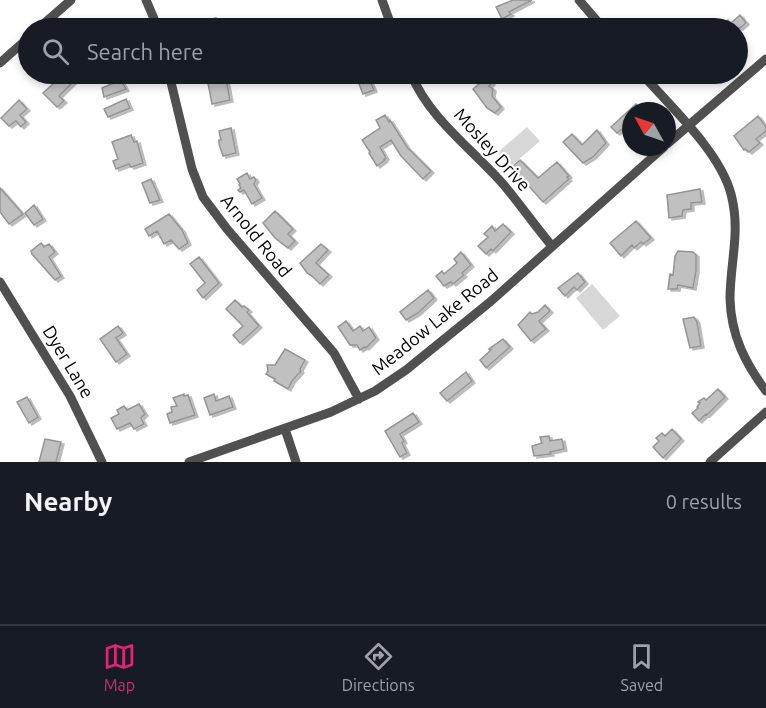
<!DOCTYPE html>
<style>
body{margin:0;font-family:Ubuntu,sans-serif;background:#242831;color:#f1f3f6}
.compass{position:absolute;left:622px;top:102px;width:54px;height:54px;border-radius:50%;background:#171b24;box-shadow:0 3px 9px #0003;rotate:310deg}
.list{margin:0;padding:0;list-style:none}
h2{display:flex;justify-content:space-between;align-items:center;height:78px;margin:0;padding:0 24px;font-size:26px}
h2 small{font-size:20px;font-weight:400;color:#9ea1a6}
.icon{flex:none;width:33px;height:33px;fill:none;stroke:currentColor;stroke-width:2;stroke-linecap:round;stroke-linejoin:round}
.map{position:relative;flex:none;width:766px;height:462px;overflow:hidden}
.search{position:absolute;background:#171b24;box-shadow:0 3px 9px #0003;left:18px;right:18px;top:18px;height:66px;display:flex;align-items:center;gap:15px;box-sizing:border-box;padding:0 21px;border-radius:33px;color:#9ea1a6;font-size:22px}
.sheet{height:162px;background:#171b24}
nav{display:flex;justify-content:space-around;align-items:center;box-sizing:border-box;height:84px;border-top:2px solid #363941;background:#171b24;font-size:16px;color:#9ea1a6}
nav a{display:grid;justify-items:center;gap:3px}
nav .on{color:#db2777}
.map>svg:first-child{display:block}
.green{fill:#d7d7d7}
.building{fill:#c0c0c0;stroke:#949494;stroke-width:1.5;filter:url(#shadow)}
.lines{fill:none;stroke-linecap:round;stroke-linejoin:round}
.minor{stroke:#505050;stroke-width:9}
.labels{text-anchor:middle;stroke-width:4.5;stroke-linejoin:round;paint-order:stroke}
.street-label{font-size:18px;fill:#000;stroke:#fff}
</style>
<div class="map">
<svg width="766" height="462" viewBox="0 0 766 462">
<defs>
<filter id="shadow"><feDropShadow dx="3" dy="2" stdDeviation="0" flood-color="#0004"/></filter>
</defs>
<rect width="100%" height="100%" fill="#fff"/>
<path class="green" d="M 527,127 L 540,141 L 510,167 L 497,153 Z
M 592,284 L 620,316 L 603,330 L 576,298 Z"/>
<path class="building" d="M 513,0 L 532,0 L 509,12 L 511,14 L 502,19 L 496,7 Z
M 740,15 L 746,23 L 740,28 L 719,28 L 728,20 L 731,23 Z
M 216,18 L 218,26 L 209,28 L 183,28 L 183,26 Z
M 64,74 L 74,81 L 59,96 L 64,101 L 57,107 L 43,93 Z
M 225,74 L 230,100 L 212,104 L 207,78 Z
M 355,74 L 367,74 L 374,90 L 363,94 Z
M 487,77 L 492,83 L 489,86 L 493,89 L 492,96 L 501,107 L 495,113 L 487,108 L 473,89 Z
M 121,80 L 126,89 L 104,97 L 102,88 Z
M 126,99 L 130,108 L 108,117 L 104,109 Z
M 19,100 L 27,109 L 20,115 L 26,122 L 21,127 L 16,121 L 9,126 L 1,118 Z
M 636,104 L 642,111 L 631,111 L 631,122 L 617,133 L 611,127 Z
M 385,115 L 389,122 L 390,120 L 407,147 L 431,171 L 423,179 L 401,156 L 391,140 L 380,147 L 386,158 L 384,159 L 385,160 L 377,166 L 369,153 L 370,152 L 362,140 L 380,128 L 376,120 Z
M 758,116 L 766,127 L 766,131 L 756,139 L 760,143 L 749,152 L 745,149 L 744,150 L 734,136 Z
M 231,128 L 236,153 L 223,156 L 219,144 L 219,140 L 221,140 L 219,131 Z
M 597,130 L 606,143 L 593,157 L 583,163 L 563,142 L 572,134 L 582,145 Z
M 131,135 L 134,142 L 137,141 L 143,163 L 131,167 L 129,164 L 116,169 L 113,161 L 118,159 L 112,142 Z
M 520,160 L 538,178 L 557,162 L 569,176 L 567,177 L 569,179 L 543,202 L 512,167 Z
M 247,173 L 250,179 L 254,177 L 256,180 L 254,184 L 262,198 L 252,204 L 244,190 L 240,192 L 238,190 L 241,188 L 239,185 L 240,184 L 237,179 Z
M 151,179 L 160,200 L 150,203 L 142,183 Z
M 0,188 L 23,214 L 9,224 L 0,212 Z
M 700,189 L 702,202 L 691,203 L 691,209 L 683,210 L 682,216 L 669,218 L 667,195 Z
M 34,205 L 43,219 L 34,225 L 25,213 Z
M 275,211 L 293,229 L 288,234 L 295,241 L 288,248 L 275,238 L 263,223 Z
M 169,214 L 182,230 L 188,243 L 179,249 L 171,240 L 164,244 L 157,231 L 149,236 L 145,229 Z
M 636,221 L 651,238 L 643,244 L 641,242 L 634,248 L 632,245 L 621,256 L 610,243 Z
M 503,224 L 511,232 L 493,251 L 491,249 L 486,254 L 478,246 L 488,237 L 484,234 L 492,226 L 495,231 Z
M 41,243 L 44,247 L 49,244 L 55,252 L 49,257 L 61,276 L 55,280 L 32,254 L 31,251 Z
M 321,244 L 328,250 L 316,263 L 329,275 L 320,284 L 312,276 L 307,273 L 300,263 Z
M 678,251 L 693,252 L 696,255 L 696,271 L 693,288 L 678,285 L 677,289 L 668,289 L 670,274 L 673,275 L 675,256 Z
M 461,252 L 471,265 L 462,273 L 464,275 L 453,284 L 451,282 L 444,286 L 436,276 L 442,271 L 444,274 L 457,263 L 454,259 Z
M 199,257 L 219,283 L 203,298 L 197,290 L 205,283 L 190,264 Z
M 578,273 L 585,282 L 577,290 L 574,287 L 565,296 L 558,288 Z
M 428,290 L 434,298 L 418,313 L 406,320 L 400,312 Z
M 235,300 L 242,307 L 244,306 L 249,310 L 247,312 L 259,326 L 240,343 L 233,335 L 243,326 L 226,309 Z
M 545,305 L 550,311 L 539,321 L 546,329 L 531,341 L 518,325 L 530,312 L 532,314 L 538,312 Z
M 694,317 L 697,322 L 701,346 L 690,348 L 683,319 Z
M 346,321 L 353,331 L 360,326 L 363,331 L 369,327 L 376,338 L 366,348 L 365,347 L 360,350 L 357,345 L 350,345 L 338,327 Z
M 118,326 L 123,333 L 116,338 L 127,354 L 116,362 L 100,339 Z
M 503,339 L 510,347 L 486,368 L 480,360 L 491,350 L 489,349 Z
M 285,349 L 305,360 L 300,369 L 301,371 L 292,381 L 288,389 L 274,381 L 275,379 L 266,374 L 268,371 L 267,365 L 275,365 Z
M 466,372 L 472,381 L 447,401 L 440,393 Z
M 718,389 L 725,397 L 707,415 L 706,414 L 699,421 L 692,413 L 698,408 L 697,407 L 700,403 L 698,402 L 704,398 L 706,400 Z
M 184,394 L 184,396 L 188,395 L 195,415 L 170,423 L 167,414 L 172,412 L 171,407 L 177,406 L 173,398 Z
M 214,394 L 216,401 L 229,396 L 233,407 L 210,415 L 204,398 Z
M 27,397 L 38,417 L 29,423 L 17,402 Z
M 139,404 L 145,414 L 141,418 L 144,424 L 134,429 L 130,423 L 117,429 L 111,418 L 119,414 L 117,410 L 124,406 L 127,410 Z
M 413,413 L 419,422 L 400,434 L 404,441 L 402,443 L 407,453 L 400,457 L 385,431 Z
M 672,429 L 681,439 L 663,458 L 653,447 L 659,441 L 656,438 L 662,433 L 665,436 Z
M 549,436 L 550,441 L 562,439 L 564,449 L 550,452 L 551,454 L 534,456 L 532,446 L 542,443 L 540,437 Z
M 45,439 L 61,442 L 56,462 L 39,462 Z"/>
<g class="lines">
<path class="minor" d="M 146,0 L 158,28
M 382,0 L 392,28
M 579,0 L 603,28
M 39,28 L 71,0
M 0,63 L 28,38
M 169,74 L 192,169 L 203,197 L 227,229 L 334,353 L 359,399
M 411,74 C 429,118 472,149 503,184 C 520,204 535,226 552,246
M 642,74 C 671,107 720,152 731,194 C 741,232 730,262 730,299 C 731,335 745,363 766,391
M 667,144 L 766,59
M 0,282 L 70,396 L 102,462
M 285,429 L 296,462
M 189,462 L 331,412 L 375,391 L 406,370 L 490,302 L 664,147
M 710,462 L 766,412"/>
</g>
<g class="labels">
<g class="street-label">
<text transform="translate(492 150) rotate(48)" y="6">Mosley Drive</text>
<text transform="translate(256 236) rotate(51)" y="6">Arnold Road</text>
<text transform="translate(435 322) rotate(-39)" y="6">Meadow Lake Road</text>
<text transform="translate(68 362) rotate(59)" y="6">Dyer Lane</text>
</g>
</g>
</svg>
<svg class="compass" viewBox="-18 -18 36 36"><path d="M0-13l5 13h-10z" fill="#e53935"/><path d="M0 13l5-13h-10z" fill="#9ea1a6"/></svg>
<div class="search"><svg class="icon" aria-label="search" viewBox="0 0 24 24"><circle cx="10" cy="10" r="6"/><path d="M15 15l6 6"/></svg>Search here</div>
</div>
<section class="sheet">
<h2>Nearby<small>0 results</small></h2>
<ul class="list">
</ul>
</section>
<nav>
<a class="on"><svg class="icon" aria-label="map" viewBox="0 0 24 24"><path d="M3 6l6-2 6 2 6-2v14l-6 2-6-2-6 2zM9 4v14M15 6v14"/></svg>Map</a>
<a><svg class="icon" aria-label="directions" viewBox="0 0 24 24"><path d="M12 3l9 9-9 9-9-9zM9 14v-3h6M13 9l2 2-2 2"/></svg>Directions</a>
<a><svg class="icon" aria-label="saved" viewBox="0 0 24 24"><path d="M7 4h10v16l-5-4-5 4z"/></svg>Saved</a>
</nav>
